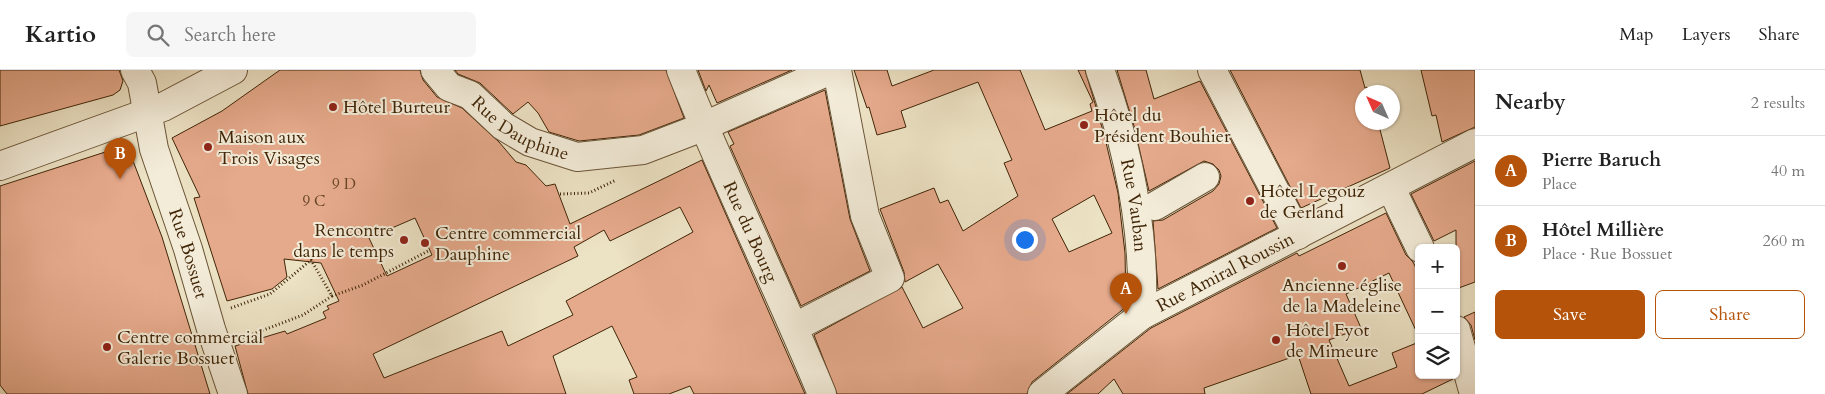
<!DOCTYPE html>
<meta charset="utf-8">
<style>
body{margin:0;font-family:Cardo,serif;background:#f6f6f6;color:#222}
.controls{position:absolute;right:15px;bottom:15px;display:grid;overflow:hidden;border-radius:8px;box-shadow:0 1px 4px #0004}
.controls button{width:45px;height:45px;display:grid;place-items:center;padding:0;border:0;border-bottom:1px solid #e0e0e0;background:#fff;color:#222;font:25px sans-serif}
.compass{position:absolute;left:1355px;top:15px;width:45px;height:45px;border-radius:50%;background:#fff;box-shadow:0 1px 4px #0004;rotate:315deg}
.you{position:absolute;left:1024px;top:169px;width:18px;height:18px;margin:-12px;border:4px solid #fff;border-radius:50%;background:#1a73e8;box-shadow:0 0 0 8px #1a73e833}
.badge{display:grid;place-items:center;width:32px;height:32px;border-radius:50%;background:#b45309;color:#fff;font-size:16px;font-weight:700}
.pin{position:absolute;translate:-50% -41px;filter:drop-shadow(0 1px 2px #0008)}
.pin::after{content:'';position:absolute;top:26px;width:18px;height:15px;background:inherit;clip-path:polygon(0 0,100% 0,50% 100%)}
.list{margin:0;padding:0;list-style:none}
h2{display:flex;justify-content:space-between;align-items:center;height:65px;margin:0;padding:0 20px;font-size:21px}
h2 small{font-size:16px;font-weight:400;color:#767676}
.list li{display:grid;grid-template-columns:32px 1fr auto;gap:15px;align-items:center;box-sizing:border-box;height:70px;padding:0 20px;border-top:1px solid #e0e0e0}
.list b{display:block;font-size:19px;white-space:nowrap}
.list p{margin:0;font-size:16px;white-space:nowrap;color:#767676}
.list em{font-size:16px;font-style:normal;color:#767676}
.actions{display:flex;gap:10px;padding:15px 20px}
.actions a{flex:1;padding:11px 0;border:1px solid #b45309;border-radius:8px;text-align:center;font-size:18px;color:#b45309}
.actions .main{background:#b45309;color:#fff}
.icon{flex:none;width:28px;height:28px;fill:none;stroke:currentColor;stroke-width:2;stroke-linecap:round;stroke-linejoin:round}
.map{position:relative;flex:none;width:1475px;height:324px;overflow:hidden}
header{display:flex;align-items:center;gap:30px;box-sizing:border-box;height:70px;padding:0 25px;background:#fff;border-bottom:1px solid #e0e0e0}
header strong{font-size:24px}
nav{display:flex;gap:28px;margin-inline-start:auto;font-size:18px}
.search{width:350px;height:45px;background:#f6f6f6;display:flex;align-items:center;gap:12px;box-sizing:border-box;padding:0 18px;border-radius:8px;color:#767676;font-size:19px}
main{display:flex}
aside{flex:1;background:#fff}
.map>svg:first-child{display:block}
.building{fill:#e5a98b;stroke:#402507;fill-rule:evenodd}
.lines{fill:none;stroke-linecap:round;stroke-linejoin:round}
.minor-casing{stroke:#6b5436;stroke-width:30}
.path{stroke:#402507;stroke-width:3;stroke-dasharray:1 2.5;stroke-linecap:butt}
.minor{stroke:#f3ecd9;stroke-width:28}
.poi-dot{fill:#8f2418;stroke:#f3ecd9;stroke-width:2}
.labels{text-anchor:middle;stroke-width:4;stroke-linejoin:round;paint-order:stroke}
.number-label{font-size:15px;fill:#694628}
.poi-label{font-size:18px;fill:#402507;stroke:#f3ecd9;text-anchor:start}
.street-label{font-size:18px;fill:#402507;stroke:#f3ecd9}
</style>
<header>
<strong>Kartio</strong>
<div class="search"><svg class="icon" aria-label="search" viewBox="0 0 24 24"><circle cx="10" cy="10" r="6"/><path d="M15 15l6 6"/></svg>Search here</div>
<nav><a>Map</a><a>Layers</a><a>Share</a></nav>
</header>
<main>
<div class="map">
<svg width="1475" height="324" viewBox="0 0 1475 324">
<rect width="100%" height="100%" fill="#ece2c4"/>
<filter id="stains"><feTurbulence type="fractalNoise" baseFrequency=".004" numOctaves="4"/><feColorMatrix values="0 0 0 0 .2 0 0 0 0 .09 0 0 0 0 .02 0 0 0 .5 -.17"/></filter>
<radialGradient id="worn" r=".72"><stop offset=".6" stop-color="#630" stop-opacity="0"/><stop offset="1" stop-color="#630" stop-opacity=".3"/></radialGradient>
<path class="building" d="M 0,0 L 119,0 L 123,11 L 120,20 L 113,25 L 0,56 Z
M 280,0 L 420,0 L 423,10 L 437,27 L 462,38 L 499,72 L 516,92 L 526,95 L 546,116 L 555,114 L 570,154 L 702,90 L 805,324 L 694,324 L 690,316 L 669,324 L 634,324 L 629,310 L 637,307 L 612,256 L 553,286 L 566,324 L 248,324 L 235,276 L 285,261 L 287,264 L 326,248 L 323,242 L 329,239 L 327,236 L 339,231 L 321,193 L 284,189 L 287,207 L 272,219 L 227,231 L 194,128 L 200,127 L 172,68 L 222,41 ZM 680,137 L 693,162 L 566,231 L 573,245 L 508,276 L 502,261 L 384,308 L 373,284 L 578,186 L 574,177 L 604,160 L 610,171 ZM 415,148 L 432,185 L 387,206 L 369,168 Z
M 455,0 L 666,0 L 684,48 L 639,65 L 579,71 L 549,62 L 538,43 L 528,32 L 513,44 L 480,13 L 458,4 Z
M 698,0 L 792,0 L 717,33 L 709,15 L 706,21 Z
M 854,0 L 887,0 L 892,16 L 934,0 L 1020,0 L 1045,60 L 1092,41 L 1090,34 L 1093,32 L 1078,0 L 1085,0 L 1104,64 L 1118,123 L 1125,183 L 1126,237 L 1032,312 L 1027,324 L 837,324 L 814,265 L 902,217 L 923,258 L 963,238 L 938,194 L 905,212 L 904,202 L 880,139 L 934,118 L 940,133 L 948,130 L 963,161 L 1018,126 L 1004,93 L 1012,90 L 978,12 L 901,41 L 906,57 L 877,65 L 869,37 L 867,38 ZM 1094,125 L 1112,163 L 1069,182 L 1052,149 Z
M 1117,0 L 1146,0 L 1154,29 L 1200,11 L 1277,158 L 1158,219 L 1153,151 L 1163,150 L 1213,121 L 1219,114 L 1221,106 L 1219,100 L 1213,94 L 1204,91 L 1149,121 L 1134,56 Z
M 1230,0 L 1360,0 L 1365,18 L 1367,17 L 1369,22 L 1362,22 L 1362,52 L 1378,52 L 1390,98 L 1301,138 Z
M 1421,0 L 1475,0 L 1475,57 L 1442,72 L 1436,45 L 1432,46 Z
M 825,20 L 850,149 L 870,201 L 801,236 L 730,76 L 734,74 L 728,62 Z
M 127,75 L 162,167 L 210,324 L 7,324 L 0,315 L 0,116 Z
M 1475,91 L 1475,212 L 1456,219 L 1456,160 L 1434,171 L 1411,124 Z
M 1386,143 L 1406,185 L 1413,192 L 1419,204 L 1419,267 L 1389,203 L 1346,224 L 1361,258 L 1329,270 L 1349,316 L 1397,297 L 1392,283 L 1419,272 L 1419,305 L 1452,305 L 1453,309 L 1422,324 L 1311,324 L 1298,285 L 1204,318 L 1205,324 L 1123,324 L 1114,309 L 1098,324 L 1067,324 L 1151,258 L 1297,183 L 1299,186 Z
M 1475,242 L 1475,270 L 1471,255 L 1464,247 Z"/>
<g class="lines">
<defs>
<g id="minor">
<path id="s1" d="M 135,0 L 142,13 L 154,79 L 188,179 L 211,259 L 233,324"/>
<path id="s2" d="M 435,0 L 449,17 L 470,25 L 503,56 L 530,72 L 577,87 L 643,80 L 695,60 L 831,0"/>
<path id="s3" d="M 681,0 C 724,109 777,215 822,324"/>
<path id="s4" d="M 1100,0 C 1129,79 1145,160 1142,245"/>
<path d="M 1212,0 L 1298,165"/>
<path d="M 0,96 L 163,37 L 233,0"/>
<path d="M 1391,118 L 1420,178"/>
<path d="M 1155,136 L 1205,107"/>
<path d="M 795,257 L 890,208 L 865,146 L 837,0"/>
<path d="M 1456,260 L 1474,324"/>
<path id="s5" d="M 1042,324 L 1142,245 L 1475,73"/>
</g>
</defs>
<use href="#minor" class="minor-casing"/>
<path class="path" d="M 560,124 L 589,123 L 616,110
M 332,226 L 363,215 L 430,180
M 231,238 L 270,224 L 311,190 L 332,226 L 303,245 L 240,269"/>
<use href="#minor" class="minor"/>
</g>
<g class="poi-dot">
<circle cx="333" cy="37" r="5"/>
<circle cx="1084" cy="55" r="5"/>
<circle cx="208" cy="77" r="5"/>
<circle cx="1250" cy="131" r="5"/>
<circle cx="404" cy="170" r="5"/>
<circle cx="425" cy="173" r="5"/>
<circle cx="1342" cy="196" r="5"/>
<circle cx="1276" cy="270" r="5"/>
<circle cx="107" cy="277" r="5"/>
</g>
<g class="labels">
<g class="number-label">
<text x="344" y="119">9 D</text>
<text x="314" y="136">9 C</text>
</g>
<g class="poi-label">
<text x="343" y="43">Hôtel Burteur</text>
<text x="1094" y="51">Hôtel du<tspan x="1094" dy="21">Président Bouhier</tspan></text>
<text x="218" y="73">Maison aux<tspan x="218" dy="21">Trois Visages</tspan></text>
<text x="1260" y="127">Hôtel Legouz<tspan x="1260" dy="21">de Gerland</tspan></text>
<text x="394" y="166" text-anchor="end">Rencontre<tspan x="394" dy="21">dans le temps</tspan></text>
<text x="435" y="169">Centre commercial<tspan x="435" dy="21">Dauphine</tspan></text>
<text x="1342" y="221" text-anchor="middle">Ancienne église<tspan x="1342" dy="21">de la Madeleine</tspan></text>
<text x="1286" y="266">Hôtel Fyot<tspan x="1286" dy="21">de Mimeure</tspan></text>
<text x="117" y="273">Centre commercial<tspan x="117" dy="21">Galerie Bossuet</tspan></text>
</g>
<g class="street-label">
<text dy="6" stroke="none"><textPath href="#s2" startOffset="106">Rue Dauphine</textPath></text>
<text dy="6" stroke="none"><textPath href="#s4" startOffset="140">Rue Vauban</textPath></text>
<text dy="6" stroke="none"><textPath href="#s3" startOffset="176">Rue du Bourg</textPath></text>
<text dy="6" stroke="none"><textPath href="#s1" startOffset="192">Rue Bossuet</textPath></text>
<text dy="6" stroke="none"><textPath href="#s5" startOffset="221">Rue Amiral Roussin</textPath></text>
</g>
</g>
<rect width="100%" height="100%" filter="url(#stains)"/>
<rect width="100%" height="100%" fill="url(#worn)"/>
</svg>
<div class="controls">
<button>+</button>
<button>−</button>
<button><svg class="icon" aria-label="layers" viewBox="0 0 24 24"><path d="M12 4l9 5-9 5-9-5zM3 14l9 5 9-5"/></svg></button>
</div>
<svg class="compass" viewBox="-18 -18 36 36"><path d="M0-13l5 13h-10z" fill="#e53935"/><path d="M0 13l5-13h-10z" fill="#767676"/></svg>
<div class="you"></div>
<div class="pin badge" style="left:1126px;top:244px">A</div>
<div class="pin badge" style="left:120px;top:109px">B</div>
</div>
<aside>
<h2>Nearby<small>2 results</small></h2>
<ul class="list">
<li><span class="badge">A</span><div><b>Pierre Baruch</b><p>Place</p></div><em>40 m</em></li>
<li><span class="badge">B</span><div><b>Hôtel Millière</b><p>Place · Rue Bossuet</p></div><em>260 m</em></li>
</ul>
<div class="actions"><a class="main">Save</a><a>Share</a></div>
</aside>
</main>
